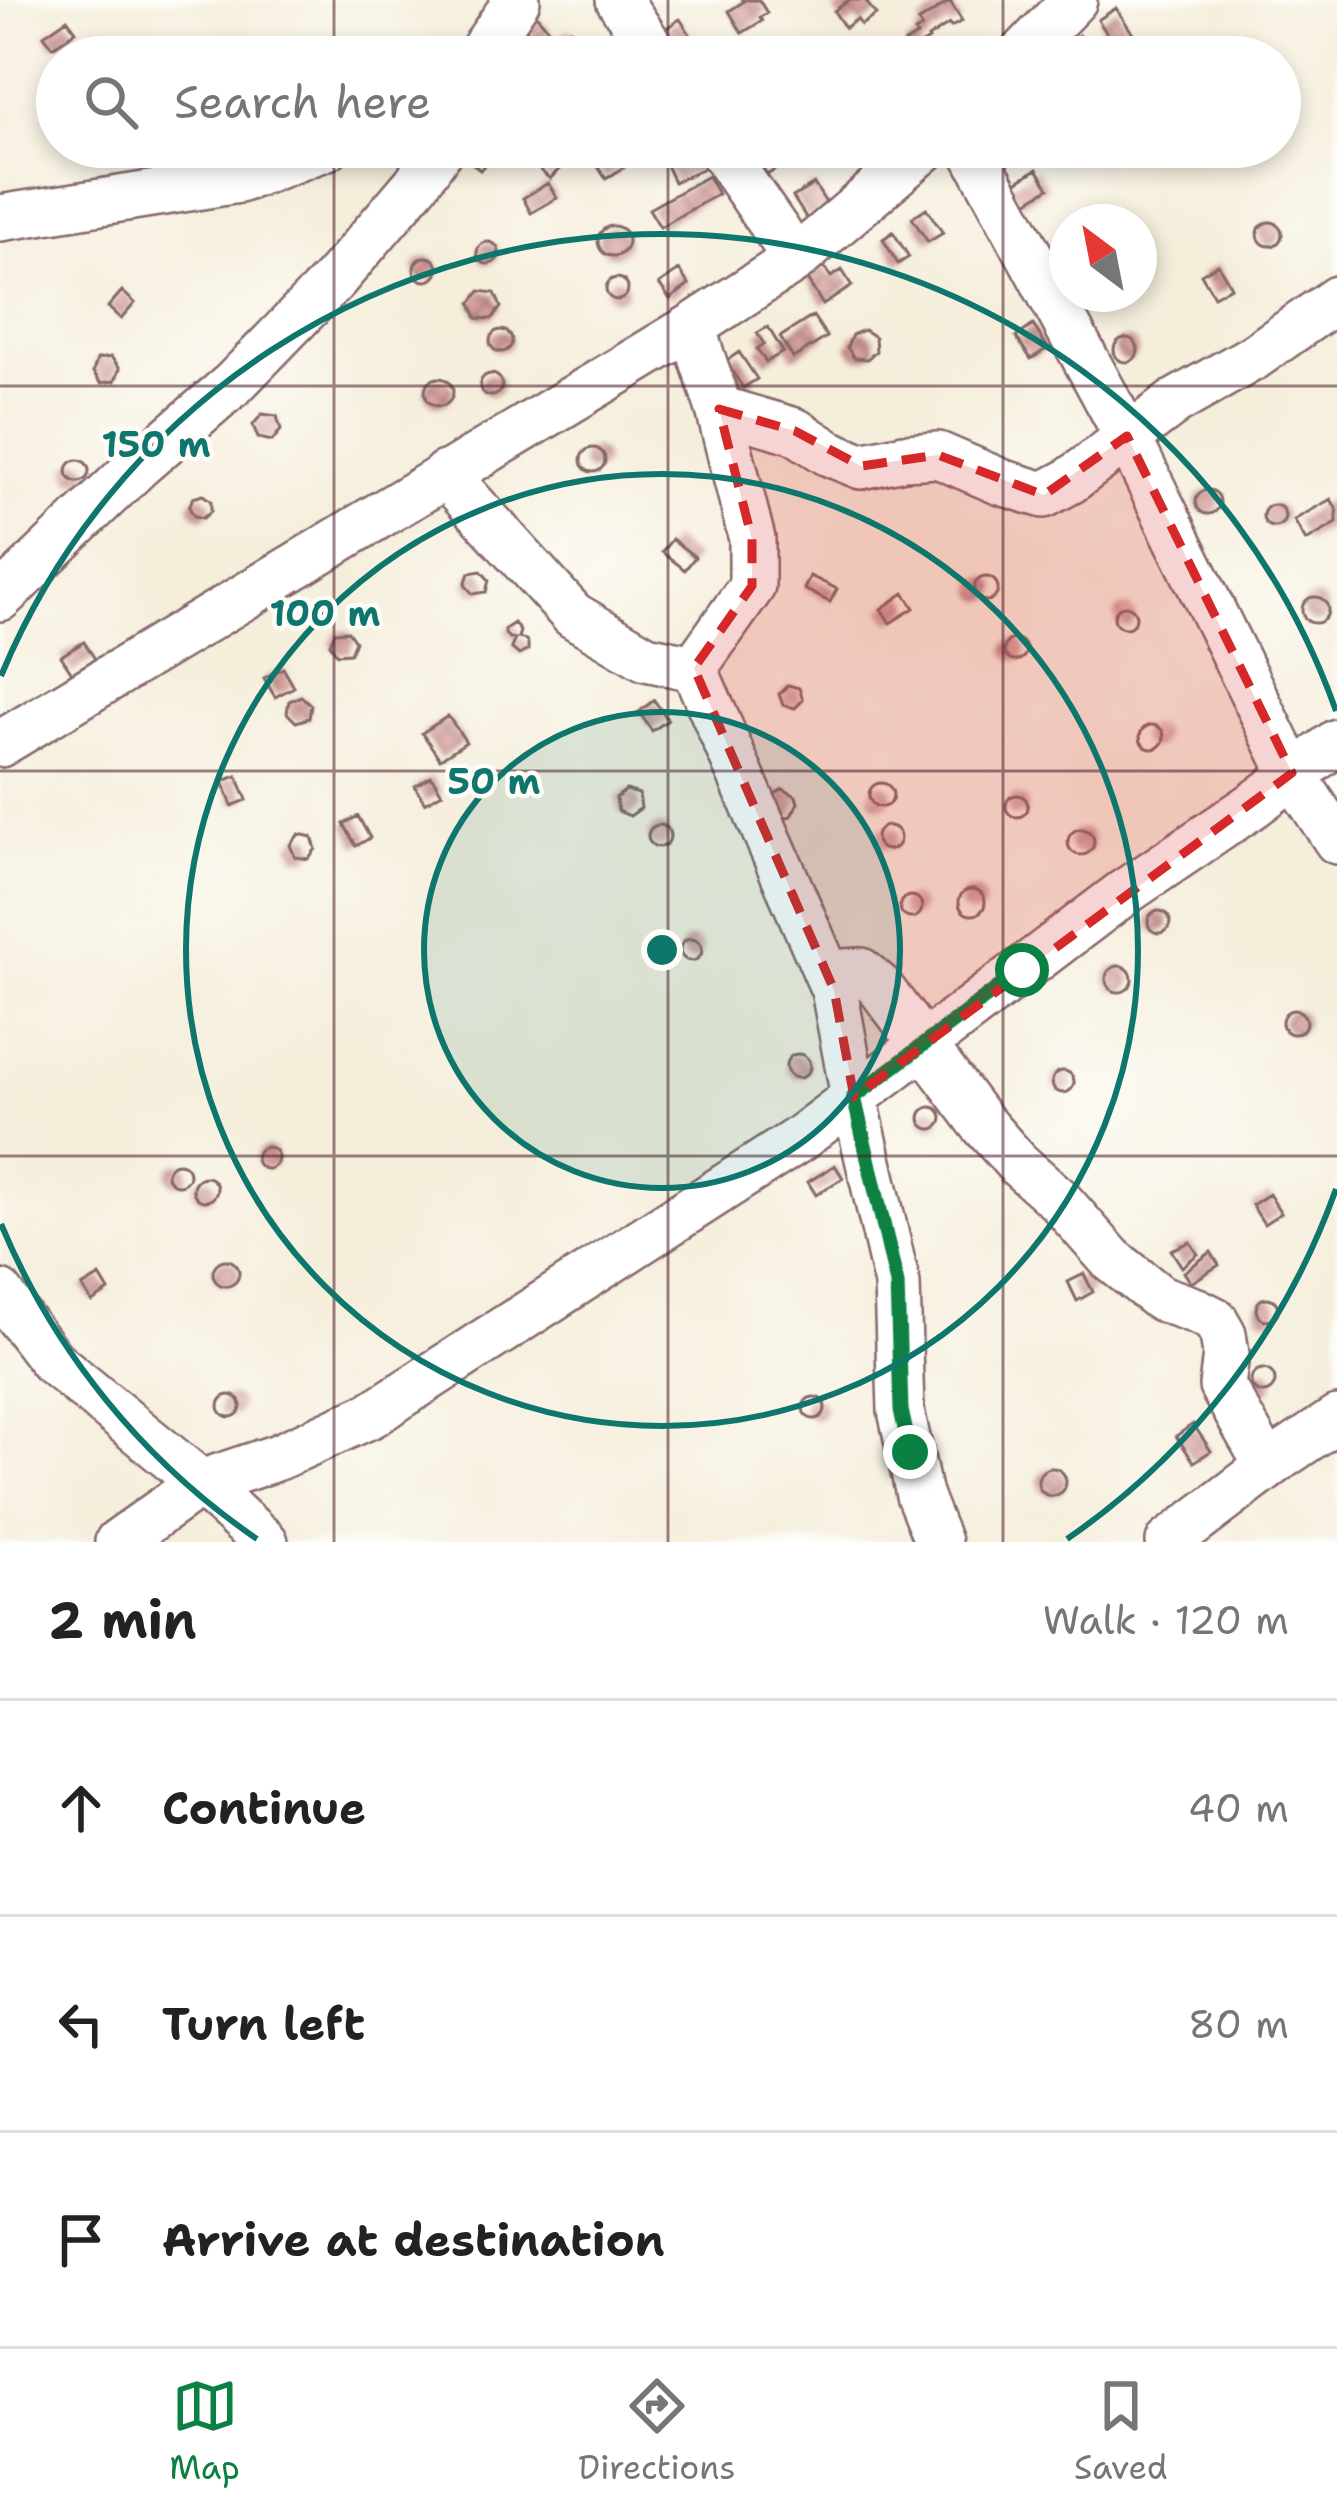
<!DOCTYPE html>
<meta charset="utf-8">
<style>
body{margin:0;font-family:"Shantell Sans",sans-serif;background:#f6f6f6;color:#222}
.compass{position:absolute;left:1049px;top:204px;width:108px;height:108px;border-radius:50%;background:#fff;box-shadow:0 6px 18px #0003;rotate:328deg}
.stop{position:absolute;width:36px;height:36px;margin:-27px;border:9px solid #0b8043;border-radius:50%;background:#fff}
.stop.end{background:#0b8043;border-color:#fff;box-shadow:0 3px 12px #0008}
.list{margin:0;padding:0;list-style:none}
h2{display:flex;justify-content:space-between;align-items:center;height:156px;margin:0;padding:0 48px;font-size:51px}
h2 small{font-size:39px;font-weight:400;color:#767676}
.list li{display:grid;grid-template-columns:78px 1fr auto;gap:36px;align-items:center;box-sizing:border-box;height:216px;padding:0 48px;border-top:3px solid #e0e0e0}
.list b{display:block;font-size:45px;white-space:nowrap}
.list em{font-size:39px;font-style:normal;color:#767676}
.icon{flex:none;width:66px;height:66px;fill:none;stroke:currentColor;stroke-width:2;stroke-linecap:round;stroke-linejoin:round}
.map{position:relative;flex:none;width:1337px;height:1542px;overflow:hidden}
.search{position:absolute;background:#fff;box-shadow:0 6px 18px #0003;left:36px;right:36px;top:36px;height:132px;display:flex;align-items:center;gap:30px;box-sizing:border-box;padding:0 42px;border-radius:66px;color:#767676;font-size:45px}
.sheet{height:804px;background:#fff}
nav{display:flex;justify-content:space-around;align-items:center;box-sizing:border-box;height:168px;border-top:3px solid #e0e0e0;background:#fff;font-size:33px;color:#767676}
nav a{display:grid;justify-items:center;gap:6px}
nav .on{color:#0b8043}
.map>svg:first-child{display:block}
.building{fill:url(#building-cross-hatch)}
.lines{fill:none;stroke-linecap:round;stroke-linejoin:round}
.minor-casing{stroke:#866769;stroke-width:50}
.minor{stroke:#fff;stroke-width:45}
.route{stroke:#0b8043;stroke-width:15}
.marked{fill:#d62828;fill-opacity:0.2;stroke:#d62828;stroke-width:9;stroke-dasharray:24 15;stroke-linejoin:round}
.grid{fill:none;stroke:#4a1f2b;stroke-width:3;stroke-opacity:0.55}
.ring{fill:none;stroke:#0f766e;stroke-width:6}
.centre{fill:#0f766e;stroke:#fdfcf7;stroke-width:6}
.ring-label{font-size:36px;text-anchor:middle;font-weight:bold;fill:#0f766e;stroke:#fdfcf7;stroke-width:9;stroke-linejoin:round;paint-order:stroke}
</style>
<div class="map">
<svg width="1337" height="1542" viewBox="0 0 1337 1542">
<defs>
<pattern id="building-cross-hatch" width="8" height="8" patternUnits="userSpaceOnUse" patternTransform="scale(3)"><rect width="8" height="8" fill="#d49e9a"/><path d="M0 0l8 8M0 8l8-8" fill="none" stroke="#ae807e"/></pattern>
</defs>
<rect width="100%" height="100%" fill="#fdfcf7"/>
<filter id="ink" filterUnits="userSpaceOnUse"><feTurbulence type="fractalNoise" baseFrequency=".00833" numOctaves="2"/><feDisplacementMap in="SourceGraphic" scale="24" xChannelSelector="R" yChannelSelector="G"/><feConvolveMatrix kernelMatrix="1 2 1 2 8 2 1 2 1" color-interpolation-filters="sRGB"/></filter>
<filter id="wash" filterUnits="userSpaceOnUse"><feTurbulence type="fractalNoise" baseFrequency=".004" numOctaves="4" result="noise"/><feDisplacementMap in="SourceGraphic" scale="48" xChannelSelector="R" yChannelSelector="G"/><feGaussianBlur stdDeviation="2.7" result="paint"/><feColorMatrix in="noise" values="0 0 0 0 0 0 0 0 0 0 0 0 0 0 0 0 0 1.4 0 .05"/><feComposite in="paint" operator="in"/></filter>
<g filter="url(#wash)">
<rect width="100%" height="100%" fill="#f5eedb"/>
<g id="blocks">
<path class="building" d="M 742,0 L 759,0 L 767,13 L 760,17 L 762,21 L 742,33 L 729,11 L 743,2 Z
M 849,0 L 865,0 L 876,15 L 861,25 L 857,19 L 845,28 L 834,11 Z
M 950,1 L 962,21 L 951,27 L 949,24 L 928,38 L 929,40 L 921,45 L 923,48 L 912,54 L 905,43 L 917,36 L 915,32 L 922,28 L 918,22 Z
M 1116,8 L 1133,34 L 1115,46 L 1098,20 Z
M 531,9 L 551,32 L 538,43 L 518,20 Z
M 67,19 L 76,31 L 53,47 L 44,35 Z
M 680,19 L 693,39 L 674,50 L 662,31 Z
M 570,29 L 589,57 L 573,57 L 559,36 Z
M 1079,35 L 1091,55 L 1064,57 L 1058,49 Z
M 455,147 L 500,147 L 480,170 Z
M 585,147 L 611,147 L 624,167 L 606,179 Z
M 683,147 L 694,147 L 704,168 L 674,182 L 662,157 Z
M 780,148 L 789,161 L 767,175 L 759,161 Z
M 543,149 L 562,166 L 550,179 L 531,162 Z
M 1037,169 L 1049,188 L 1022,205 L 1010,186 Z
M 708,176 L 718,194 L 660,227 L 649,209 Z
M 548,183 L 557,198 L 531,213 L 523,198 Z
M 814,184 L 828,206 L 807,219 L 793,197 Z
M 926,208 L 943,233 L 928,242 L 912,218 Z
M1258 234a12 12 0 1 1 24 0a12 12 0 1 1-24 0Z
M598 241a15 15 0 1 1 30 0a15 15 0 1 1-30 0Z
M 893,232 L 909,257 L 898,264 L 883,239 Z
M477 253a11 11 0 1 1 22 0a11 11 0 1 1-22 0Z
M414 269a12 12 0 1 1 24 0a12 12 0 1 1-24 0Z
M 1218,264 L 1231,287 L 1214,296 L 1201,274 Z
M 824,267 L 831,277 L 842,270 L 852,286 L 823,305 L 806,278 Z
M 679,270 L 689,285 L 670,299 L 659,284 Z
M606 289a11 11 0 1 1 22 0a11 11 0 1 1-22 0Z
M 122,291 L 135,303 L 121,319 L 108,307 Z
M 480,291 L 495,293 L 501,307 L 492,319 L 477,318 L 471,303 Z
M 813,316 L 827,337 L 793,358 L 780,337 Z
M 1033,325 L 1048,348 L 1031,359 L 1016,337 Z
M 768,327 L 783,352 L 766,362 L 757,349 L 764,344 L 757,333 Z
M 864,330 L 875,337 L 876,351 L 867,359 L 854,358 L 847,347 L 852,335 Z
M490 341a11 11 0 1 1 22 0a11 11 0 1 1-22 0Z
M1114 350a12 12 0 1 1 24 0a12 12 0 1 1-24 0Z
M 739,352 L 757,379 L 743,388 L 726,361 Z
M 111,357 L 120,368 L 115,381 L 101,383 L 93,372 L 97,359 Z
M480 385a11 11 0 1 1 22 0a11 11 0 1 1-22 0Z
M425 392a14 14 0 1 1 28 0a14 14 0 1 1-28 0Z
M 262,414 L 277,416 L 281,430 L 272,441 L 258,438 L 253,425 Z
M581 460a12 12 0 1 1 24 0a12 12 0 1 1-24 0Z
M67 471a11 11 0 1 1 22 0a11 11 0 1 1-22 0Z
M1196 502a12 12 0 1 1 24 0a12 12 0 1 1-24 0Z
M 203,495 L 211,501 L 211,511 L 203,518 L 194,516 L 189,507 L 193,498 Z
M 1331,499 L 1337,510 L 1337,523 L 1306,541 L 1294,520 Z
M1263 516a11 11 0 1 1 22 0a11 11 0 1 1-22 0Z
M 672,539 L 695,557 L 685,570 L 662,552 Z
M 481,571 L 489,580 L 486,592 L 473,594 L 465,585 L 469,573 Z
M 810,576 L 837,589 L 830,602 L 804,589 Z
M974 589a12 12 0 1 1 24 0a12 12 0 1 1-24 0Z
M 904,593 L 914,608 L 890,623 L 881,609 Z
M1302 610a13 13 0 1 1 26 0a13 13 0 1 1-26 0Z
M1114 617a11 11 0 1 1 22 0a11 11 0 1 1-22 0Z
M 514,623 L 520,631 L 518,638 L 526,640 L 528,644 L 528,650 L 519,655 L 511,648 L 515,639 L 509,638 L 505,634 L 505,629 Z
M 348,631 L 355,641 L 350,653 L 337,654 L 330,644 L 335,632 Z
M1004 650a11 11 0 1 1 22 0a11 11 0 1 1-22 0Z
M 84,642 L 95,659 L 72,673 L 61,656 Z
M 283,668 L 294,687 L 275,697 L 264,678 Z
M 788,685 L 799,688 L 803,700 L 795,708 L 783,705 L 779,694 Z
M 301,696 L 311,705 L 309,718 L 296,722 L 287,713 L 289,701 Z
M 654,700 L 668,720 L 652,731 L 639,712 Z
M 448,716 L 466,742 L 440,759 L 422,733 Z
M1140 737a12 12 0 1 1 24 0a12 12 0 1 1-24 0Z
M 237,776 L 247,800 L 232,806 L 223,781 Z
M 431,776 L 442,793 L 425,803 L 415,786 Z
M869 795a12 12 0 1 1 24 0a12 12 0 1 1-24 0Z
M 783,789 L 796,796 L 798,803 L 791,816 L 784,818 L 770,797 Z
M 626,790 L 639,794 L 641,808 L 630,816 L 618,811 L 616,798 Z
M1006 806a11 11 0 1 1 22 0a11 11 0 1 1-22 0Z
M 358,816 L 370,838 L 356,846 L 344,824 Z
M648 836a11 11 0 1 1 22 0a11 11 0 1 1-22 0Z
M876 838a12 12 0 1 1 24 0a12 12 0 1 1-24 0Z
M1068 842a13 13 0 1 1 26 0a13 13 0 1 1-26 0Z
M 299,834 L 312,837 L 316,849 L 308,859 L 295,857 L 290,845 Z
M959 902a13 13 0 1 1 26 0a13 13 0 1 1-26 0Z
M900 907a11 11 0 1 1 22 0a11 11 0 1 1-22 0Z
M1148 922a11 11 0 1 1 22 0a11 11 0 1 1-22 0Z
M680 950a11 11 0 1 1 22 0a11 11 0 1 1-22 0Z
M1106 979a13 13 0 1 1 26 0a13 13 0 1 1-26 0Z
M1282 1022a12 12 0 1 1 24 0a12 12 0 1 1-24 0Z
M786 1066a12 12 0 1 1 24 0a12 12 0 1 1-24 0Z
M1052 1082a11 11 0 1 1 22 0a11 11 0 1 1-22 0Z
M920 1118a11 11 0 1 1 22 0a11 11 0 1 1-22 0Z
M256 1158a11 11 0 1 1 22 0a11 11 0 1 1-22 0Z
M167 1174a11 11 0 1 1 22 0a11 11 0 1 1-22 0Z
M 835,1165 L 843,1178 L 816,1195 L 808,1182 Z
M193 1189a12 12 0 1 1 24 0a12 12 0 1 1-24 0Z
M 1269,1194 L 1281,1213 L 1264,1224 L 1252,1205 Z
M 1190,1242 L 1198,1254 L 1182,1267 L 1171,1250 Z
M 1211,1252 L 1219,1265 L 1191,1283 L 1184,1272 Z
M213 1273a13 13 0 1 1 26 0a13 13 0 1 1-26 0Z
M 1084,1274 L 1093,1292 L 1077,1301 L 1068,1282 Z
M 100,1276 L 109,1291 L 92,1302 L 82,1287 Z
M1256 1309a11 11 0 1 1 22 0a11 11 0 1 1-22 0Z
M1251 1381a12 12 0 1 1 24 0a12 12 0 1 1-24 0Z
M219 1406a11 11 0 1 1 22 0a11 11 0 1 1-22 0Z
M803 1408a11 11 0 1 1 22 0a11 11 0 1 1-22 0Z
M 1193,1424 L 1211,1451 L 1194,1462 L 1176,1436 Z
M1038 1482a14 14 0 1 1 28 0a14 14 0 1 1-28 0Z"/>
</g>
</g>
<g filter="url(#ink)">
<use href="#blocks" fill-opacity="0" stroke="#866769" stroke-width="3"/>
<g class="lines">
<defs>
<path id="minor" d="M 619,0 L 657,57
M 483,57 L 483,50 L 517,0
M 1019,57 L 1074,0
M 719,147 L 796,259
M 971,147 L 1127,436 L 1292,773 L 1337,841
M 0,218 L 239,180 L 327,147
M 692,327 L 719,409 L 752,539 L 752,586 L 694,668
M 719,409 L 795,431 L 829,453 L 861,466 L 904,457 L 938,455 L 1001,482 L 1044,495 L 1070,481 L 1175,402 L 1254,357 L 1337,299
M 445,474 L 573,615 L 646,658 L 694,668
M 0,598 L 139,465 L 234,383 L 335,279 L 416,184 L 442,147
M 694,668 L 834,990 L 854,1097 L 897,1284 L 901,1410 L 919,1495 L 938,1542
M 0,744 L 692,327 L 796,259 L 927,147
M 827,973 L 861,971 L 879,986 L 981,1122 L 1018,1164 L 1059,1200 L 1111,1259 L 1160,1298 L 1197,1311 L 1215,1320 L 1223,1334 L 1226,1354 L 1222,1386 L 1268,1467
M 0,1293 L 52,1361 L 201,1483 L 265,1542
M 118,1542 L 201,1483 L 278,1457 L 371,1415 L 798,1140 L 1122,894 L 1255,804 L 1337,742
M 1169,1542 L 1282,1456 L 1337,1419"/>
</defs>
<use href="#minor" class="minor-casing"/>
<use href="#minor" class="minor"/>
</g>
</g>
<g class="lines" filter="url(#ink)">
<path class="route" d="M 910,1452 L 901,1410 L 897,1284 L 854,1097 L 1022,970"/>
</g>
<path class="marked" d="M 719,409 L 795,431 L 861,466 L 938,455 L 1044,495 L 1127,436 L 1292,773 L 854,1097 L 834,990 L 694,668 L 752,586 L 752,539 Z"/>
<path class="grid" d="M 334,0 L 334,57M 668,0 L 668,57M 1003,0 L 1003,57M 334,147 L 334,1542M 668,147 L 668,1542M 1003,147 L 1003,1542M 0,386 L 1337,386M 0,771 L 1337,771M 0,1156 L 1337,1156"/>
<circle cx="662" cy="950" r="238" fill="#0f766e" fill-opacity=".12"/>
<g class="ring">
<circle cx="662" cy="950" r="238"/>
<circle cx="662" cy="950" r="476"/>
<path d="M1336 1189A715 715 0 0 1 1067 1539M257 1539A715 715 0 0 1 1 1224M1 676A715 715 0 0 1 1336 711"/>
</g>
<circle cx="662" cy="950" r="18" class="centre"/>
<g class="ring-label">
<text x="156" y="457">150 m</text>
<text x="325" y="626">100 m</text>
<text x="494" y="794">50 m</text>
</g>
</svg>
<svg class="compass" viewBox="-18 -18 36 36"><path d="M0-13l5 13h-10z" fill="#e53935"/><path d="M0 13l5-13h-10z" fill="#767676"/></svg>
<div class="stop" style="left:1022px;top:970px"></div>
<div class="stop end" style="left:910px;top:1452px"></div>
<div class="search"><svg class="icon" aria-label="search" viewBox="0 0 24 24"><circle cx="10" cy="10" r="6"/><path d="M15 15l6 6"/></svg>Search here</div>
</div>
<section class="sheet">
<h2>2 min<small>Walk · 120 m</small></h2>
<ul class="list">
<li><svg class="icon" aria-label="ahead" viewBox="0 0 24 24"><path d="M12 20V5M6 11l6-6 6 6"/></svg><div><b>Continue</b></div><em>40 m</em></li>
<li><svg class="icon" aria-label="left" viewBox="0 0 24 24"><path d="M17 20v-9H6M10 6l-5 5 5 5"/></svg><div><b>Turn left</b></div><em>80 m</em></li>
<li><svg class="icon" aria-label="arrive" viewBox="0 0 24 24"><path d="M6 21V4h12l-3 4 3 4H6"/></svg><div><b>Arrive at destination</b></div></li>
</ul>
</section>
<nav>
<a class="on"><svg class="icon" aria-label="map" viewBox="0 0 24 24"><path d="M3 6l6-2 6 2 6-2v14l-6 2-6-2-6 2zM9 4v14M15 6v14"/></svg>Map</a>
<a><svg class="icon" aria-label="directions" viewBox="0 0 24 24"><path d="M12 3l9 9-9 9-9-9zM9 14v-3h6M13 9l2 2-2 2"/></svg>Directions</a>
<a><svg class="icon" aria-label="saved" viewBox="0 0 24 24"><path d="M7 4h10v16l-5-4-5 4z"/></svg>Saved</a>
</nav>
